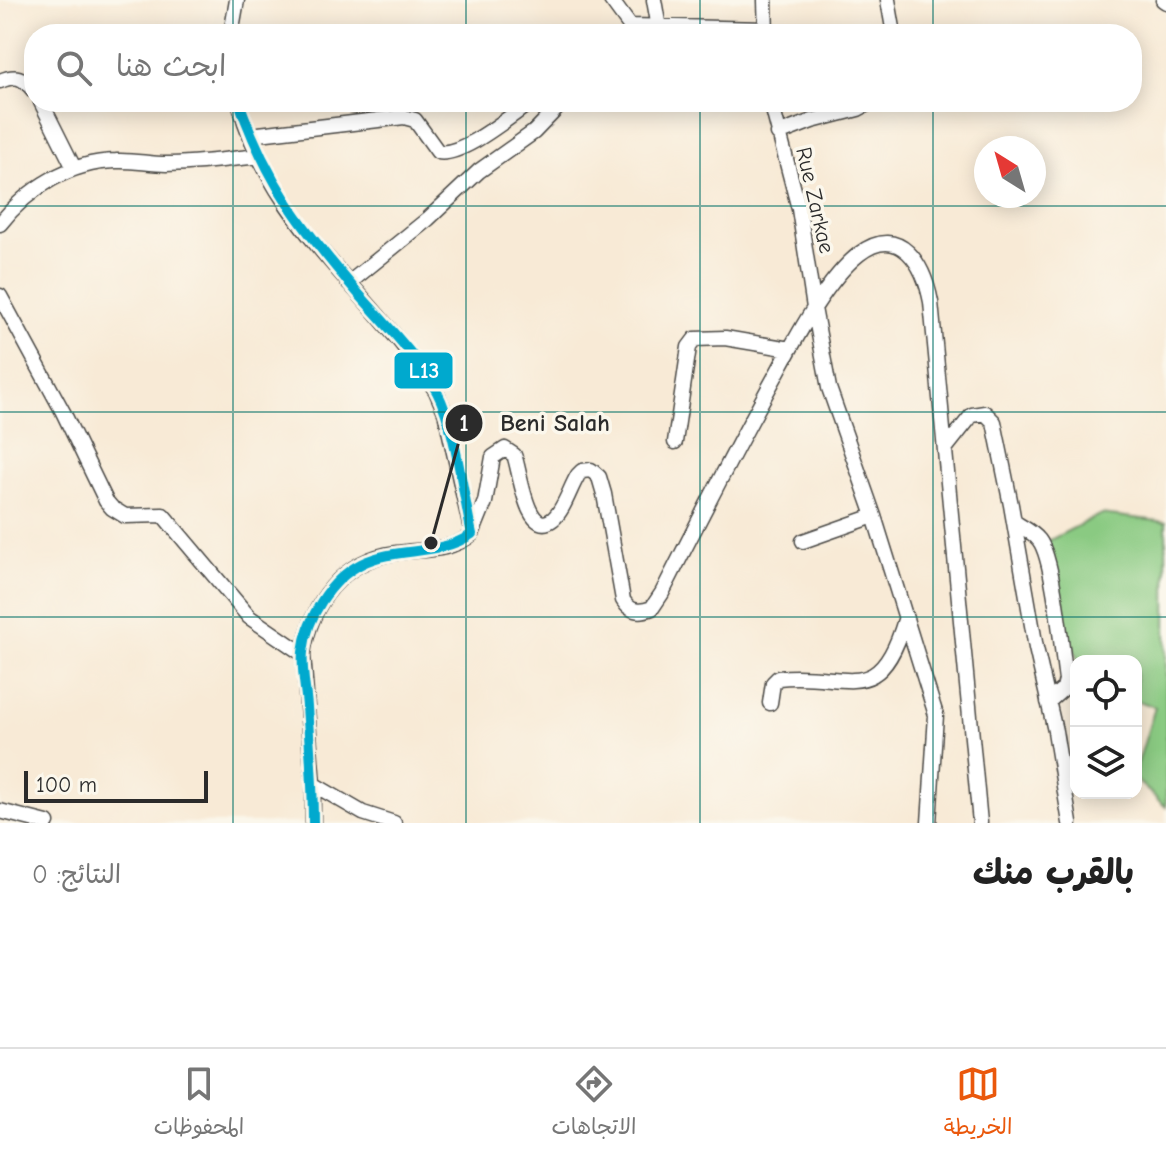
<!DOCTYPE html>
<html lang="ar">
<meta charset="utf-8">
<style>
body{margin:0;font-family:"Comic Neue","Playpen Sans Arabic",sans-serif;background:#f2f2f2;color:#222;direction:rtl}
.controls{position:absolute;right:24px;bottom:24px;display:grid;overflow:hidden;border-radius:16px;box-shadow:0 4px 20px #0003}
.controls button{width:72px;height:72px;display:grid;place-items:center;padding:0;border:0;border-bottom:2px solid #e0e0e0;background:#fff;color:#222;font:40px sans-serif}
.compass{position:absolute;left:974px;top:136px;width:72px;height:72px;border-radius:50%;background:#fff;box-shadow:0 4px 20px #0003;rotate:323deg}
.scale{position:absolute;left:24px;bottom:20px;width:184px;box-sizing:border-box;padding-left:8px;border:4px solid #2b2b2b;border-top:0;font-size:22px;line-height:28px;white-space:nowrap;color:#2b2b2b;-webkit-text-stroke:6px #fbf7ec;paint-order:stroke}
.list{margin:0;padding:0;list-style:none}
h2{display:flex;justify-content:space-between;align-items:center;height:104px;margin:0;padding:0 32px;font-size:34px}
h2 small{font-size:26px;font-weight:400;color:#767676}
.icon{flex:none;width:44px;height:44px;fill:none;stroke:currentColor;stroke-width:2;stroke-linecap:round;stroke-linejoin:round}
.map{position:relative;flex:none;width:1166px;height:823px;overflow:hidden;direction:ltr}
.search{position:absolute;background:#fff;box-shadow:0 4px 20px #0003;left:24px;right:24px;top:24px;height:88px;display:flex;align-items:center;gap:20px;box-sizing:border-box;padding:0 28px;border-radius:32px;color:#767676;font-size:30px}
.sheet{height:224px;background:#fff}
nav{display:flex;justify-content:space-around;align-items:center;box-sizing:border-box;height:112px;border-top:2px solid #e0e0e0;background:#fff;font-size:22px;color:#767676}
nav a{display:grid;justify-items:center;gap:4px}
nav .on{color:#ea580c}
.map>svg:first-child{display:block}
.green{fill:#8aca82;stroke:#5a7a56;stroke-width:2}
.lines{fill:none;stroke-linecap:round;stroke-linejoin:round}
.minor-casing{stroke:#4a4845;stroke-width:17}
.minor{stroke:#fff;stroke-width:14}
.bus-1-casing{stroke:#fbf7ec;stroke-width:16}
.bus-1{stroke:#00a9ce;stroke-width:10}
.grid{fill:none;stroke:#0f766e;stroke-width:2;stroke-opacity:0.55}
.labels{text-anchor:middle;stroke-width:7;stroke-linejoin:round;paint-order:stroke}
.street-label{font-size:22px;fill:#2b2b2b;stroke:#fbf7ec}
.leader{fill:none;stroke:#2b2b2b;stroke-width:3}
.callout-dot{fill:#2b2b2b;stroke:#fbf7ec;stroke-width:3}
.mark-label{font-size:24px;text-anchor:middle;font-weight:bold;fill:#fff}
.callout-label{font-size:24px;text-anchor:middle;font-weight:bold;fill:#2b2b2b;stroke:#fbf7ec;stroke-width:7;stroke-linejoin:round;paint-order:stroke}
.line-badge{stroke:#fbf7ec;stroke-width:3}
.badge-label{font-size:22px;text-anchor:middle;font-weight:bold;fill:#fff}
</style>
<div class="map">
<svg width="1166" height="823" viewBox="0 0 1166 823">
<rect width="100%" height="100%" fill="#fbf7ec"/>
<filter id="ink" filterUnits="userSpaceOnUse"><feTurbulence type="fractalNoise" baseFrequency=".0125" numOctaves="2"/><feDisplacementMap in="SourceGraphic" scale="16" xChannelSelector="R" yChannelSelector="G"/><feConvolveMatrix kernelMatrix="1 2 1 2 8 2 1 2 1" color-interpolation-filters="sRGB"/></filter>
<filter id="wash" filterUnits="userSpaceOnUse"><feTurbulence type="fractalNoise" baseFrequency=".006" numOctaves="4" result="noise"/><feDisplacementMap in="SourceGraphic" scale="32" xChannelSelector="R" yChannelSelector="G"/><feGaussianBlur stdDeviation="1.8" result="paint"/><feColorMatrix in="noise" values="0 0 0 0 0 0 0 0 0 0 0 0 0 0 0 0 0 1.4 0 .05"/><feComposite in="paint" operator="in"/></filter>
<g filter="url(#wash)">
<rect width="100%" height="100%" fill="#f8ead6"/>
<path class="green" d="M 1101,514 L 1166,522 L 1166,807 L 1136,780 L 1136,769 L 1155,707 L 1136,700 L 1136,661 L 1078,661 L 1040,545 Z"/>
</g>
<g filter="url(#ink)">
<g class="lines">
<defs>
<path id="minor" d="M 611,0 L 630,26 L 766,29
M 654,0 L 659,28
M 765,0 L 766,34
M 888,0 L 894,34
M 1163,0 L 1166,2
M 231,34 L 237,0
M 0,81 C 16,74 23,77 34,91
M 41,102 L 74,168
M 239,102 C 270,224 372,291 436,391 L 445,412 L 472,534 C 450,552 422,549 396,553 C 342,560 311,603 303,654 L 313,784 L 313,823
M 771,102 L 799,209 L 814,308 L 829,388 L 874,516 L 936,715 L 929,823
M 778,134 L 812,121 L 858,109 L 871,102
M 250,135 L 404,117 L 415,120 L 438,152 C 462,157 510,116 531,102
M 0,224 C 28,188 70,162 116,161 C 133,160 149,164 166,164 C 197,164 228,159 259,156
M 349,283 L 428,219 L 479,171 L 534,132 L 563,102
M 0,296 L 63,412 L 106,501 L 112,508 L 125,516 L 163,515 L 249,617 L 303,654
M 675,442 L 689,347 L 695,339 L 725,338 L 790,349
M 945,449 L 972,415 L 985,413 L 994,422 L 1011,505 L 1036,648 L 1055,731 L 1070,823
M 1014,522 C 1022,527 1033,532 1039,540 C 1054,559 1062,653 1066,680 L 1064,688 L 1048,702
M 472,534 L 485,502 L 493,457 L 505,449 L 514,455 C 520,468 526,540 553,519 C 564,510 570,488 578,475 L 582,471 L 591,470 L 599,477 L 604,494 L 623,600 C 630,612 639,613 652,608 L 662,593 C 699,520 736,447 776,375 C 796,338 826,280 859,254 C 901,222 924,266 931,302 L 980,823
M 803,541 L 874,516
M 770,703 L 773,683 L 778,678 C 847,670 878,710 905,620
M 313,784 L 363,813 L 394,823
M 0,811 L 47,823"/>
</defs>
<use href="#minor" class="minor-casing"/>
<use href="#minor" class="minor"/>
<defs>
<path id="bus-1" d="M 239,102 C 267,183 302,228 357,292 C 384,323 417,355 437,392 C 455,426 463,494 472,534 C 439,557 397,546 361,564 C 330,580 307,617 303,652 C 301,670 306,690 307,707 C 310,746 313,784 313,823"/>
</defs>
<use href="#bus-1" class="bus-1-casing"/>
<use href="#bus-1" class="bus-1"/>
</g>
</g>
<path class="grid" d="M 233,0 L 233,34M 466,0 L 466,34M 700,0 L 700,34M 933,0 L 933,34M 233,102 L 233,823M 466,102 L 466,823M 700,102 L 700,823M 933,102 L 933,823M 0,206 L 1166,206M 0,412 L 1166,412M 0,617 L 1166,617"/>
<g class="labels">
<g class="street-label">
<text transform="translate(816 200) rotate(77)" y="8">Rue Zarkae</text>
</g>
</g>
<path class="leader" d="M431 543L464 423"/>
<g class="callout-dot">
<circle cx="431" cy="543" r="8"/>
<circle cx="464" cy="423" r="20"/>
</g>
<g class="mark-label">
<text x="464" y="431">1</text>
</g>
<g class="callout-label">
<text x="555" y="431">Beni Salah</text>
</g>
<rect class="line-badge" x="393" y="351" width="61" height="39" rx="8" fill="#00a9ce"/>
<g class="badge-label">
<text x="424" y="378">L13</text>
</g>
</svg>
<div class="controls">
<button><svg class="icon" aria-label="locate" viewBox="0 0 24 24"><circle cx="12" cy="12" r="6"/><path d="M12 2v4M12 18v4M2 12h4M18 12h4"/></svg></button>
<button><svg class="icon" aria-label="layers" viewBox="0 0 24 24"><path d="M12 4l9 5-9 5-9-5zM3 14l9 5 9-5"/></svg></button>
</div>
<svg class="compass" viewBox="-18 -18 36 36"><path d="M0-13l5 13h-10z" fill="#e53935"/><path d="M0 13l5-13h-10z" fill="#767676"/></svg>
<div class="scale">100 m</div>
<div class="search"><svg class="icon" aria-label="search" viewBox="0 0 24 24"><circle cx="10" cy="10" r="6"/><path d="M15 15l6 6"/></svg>ابحث هنا</div>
</div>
<section class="sheet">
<h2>بالقرب منك<small>النتائج: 0</small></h2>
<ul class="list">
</ul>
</section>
<nav>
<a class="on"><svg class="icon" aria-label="map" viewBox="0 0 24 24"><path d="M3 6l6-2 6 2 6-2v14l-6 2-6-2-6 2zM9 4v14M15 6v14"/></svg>الخريطة</a>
<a><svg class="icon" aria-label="directions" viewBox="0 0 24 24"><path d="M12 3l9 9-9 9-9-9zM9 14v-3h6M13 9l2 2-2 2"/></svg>الاتجاهات</a>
<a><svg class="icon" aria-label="saved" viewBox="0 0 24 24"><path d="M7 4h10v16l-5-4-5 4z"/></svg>المحفوظات</a>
</nav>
